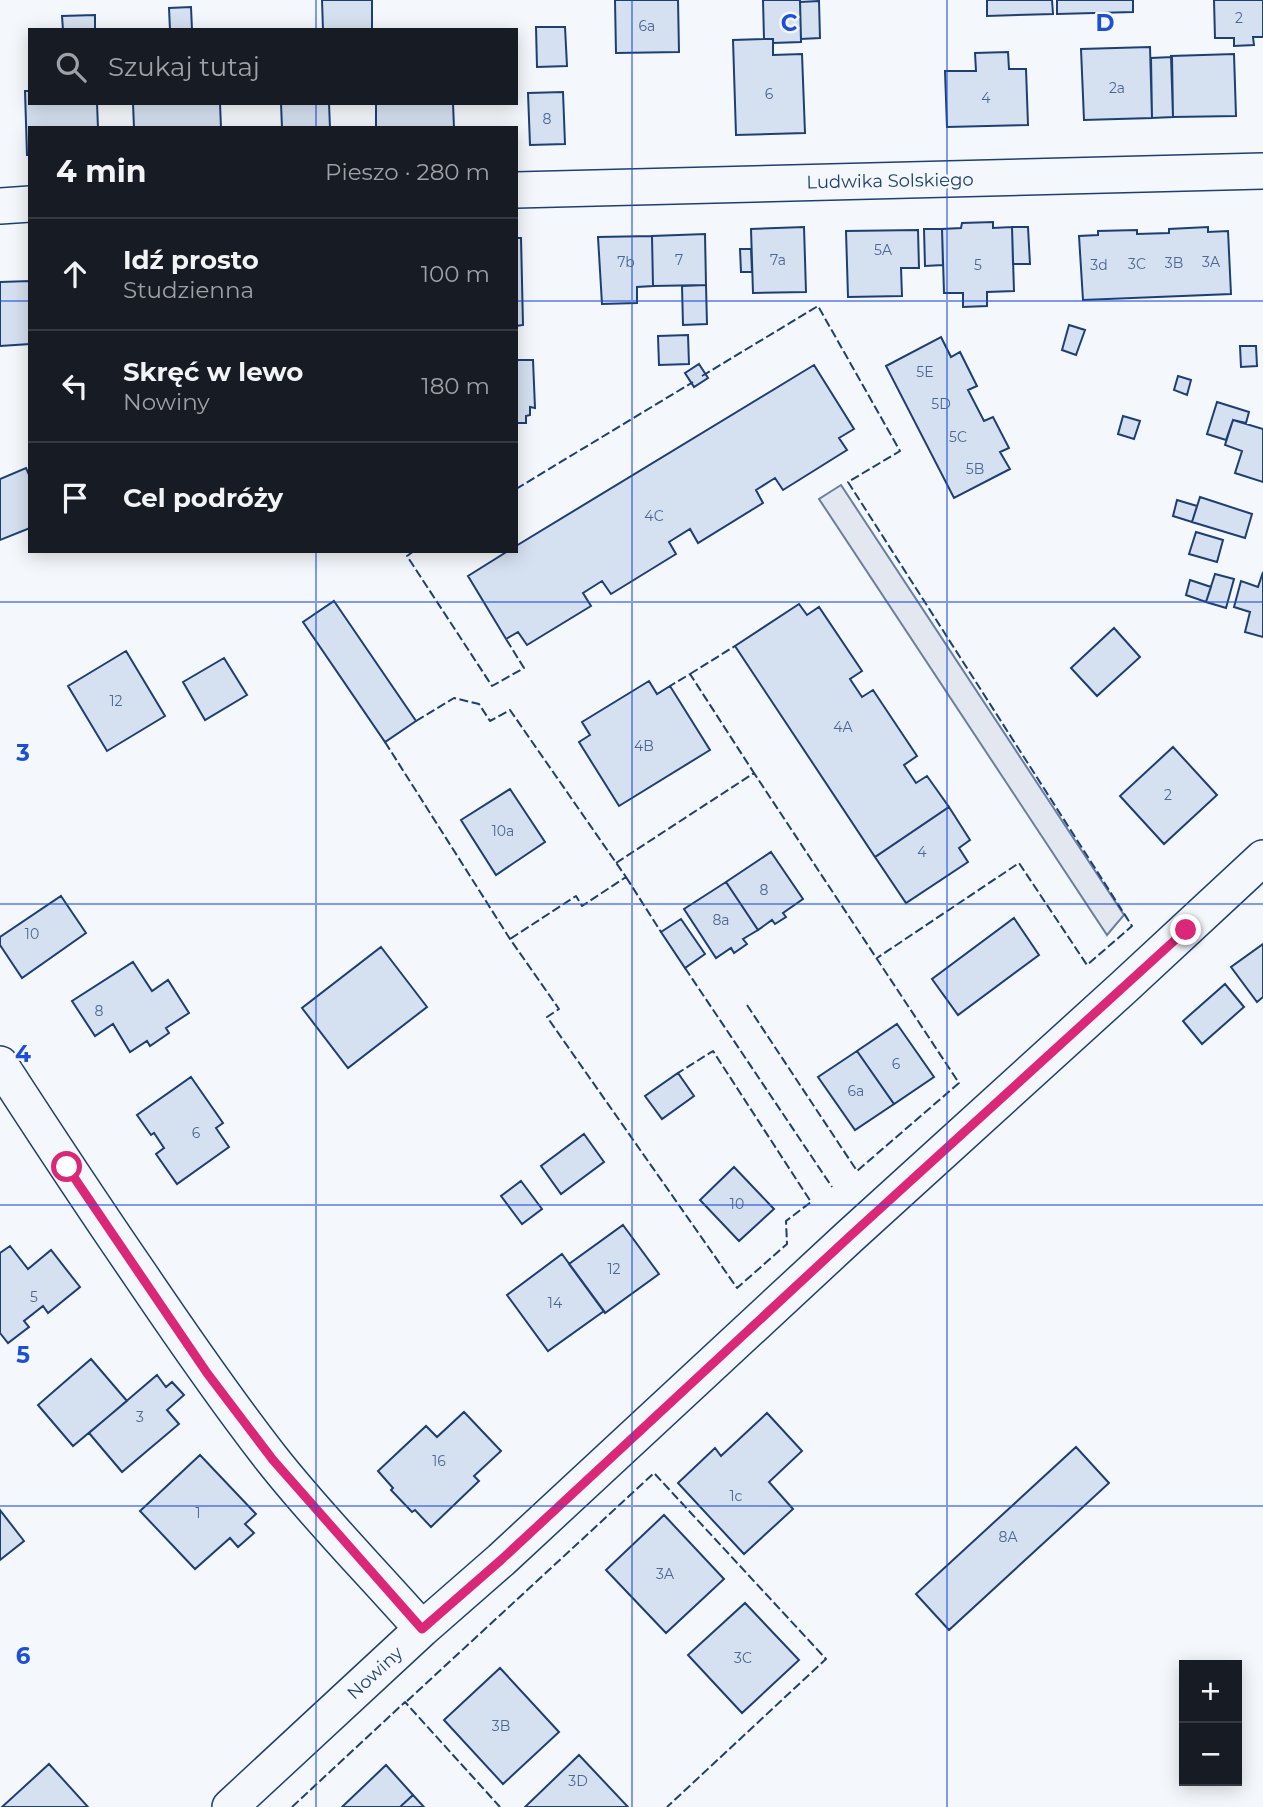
<!DOCTYPE html>
<html lang="pl">
<meta charset="utf-8">
<style>
body{margin:0;font-family:Montserrat,sans-serif;background:#242831;color:#f1f3f6}
.controls{position:absolute;right:21px;bottom:21px;display:grid;overflow:hidden;border-radius:0px;box-shadow:0 4px 18px #0003}
.controls button{width:63px;height:63px;display:grid;place-items:center;padding:0;border:0;border-bottom:2px solid #363941;background:#171b24;color:#f1f3f6;font:35px sans-serif}
.stop{position:absolute;width:21px;height:21px;margin:-16px;border:5px solid #db2777;border-radius:50%;background:#fff}
.stop.end{background:#db2777;border-color:#fff;box-shadow:0 2px 7px #0008}
.list{margin:0;padding:0;list-style:none}
h2{display:flex;justify-content:space-between;align-items:center;height:91px;margin:0;padding:0 28px;font-size:30px}
h2 small{font-size:23px;font-weight:400;color:#9ea1a6}
.list li{display:grid;grid-template-columns:46px 1fr auto;gap:21px;align-items:center;box-sizing:border-box;height:112px;padding:0 28px;border-top:2px solid #363941}
.list b{display:block;font-size:26px;white-space:nowrap}
.list p{margin:0;font-size:23px;white-space:nowrap;color:#9ea1a6}
.list em{font-size:23px;font-style:normal;color:#9ea1a6}
.icon{flex:none;width:38px;height:38px;fill:none;stroke:currentColor;stroke-width:2;stroke-linecap:round;stroke-linejoin:round}
.map{position:relative;flex:none;width:1263px;height:1807px;overflow:hidden}
.search{position:absolute;background:#171b24;box-shadow:0 4px 18px #0003;left:28px;top:28px;width:490px;height:77px;display:flex;align-items:center;gap:18px;box-sizing:border-box;padding:0 24px;border-radius:0px;color:#9ea1a6;font-size:26px}
.panel{position:absolute;background:#171b24;box-shadow:0 4px 18px #0003;left:28px;top:126px;width:490px;height:427px;border-radius:0px}
.map>svg:first-child{display:block}
.parking{fill:#e3e8f0;stroke:#687fa3;stroke-width:2}
.building{fill:#d5e0f0;stroke:#1d3f73;stroke-width:2}
.lines{fill:none;stroke-linecap:round;stroke-linejoin:round}
.street-casing{stroke:#1d3f73;stroke-width:38}
.street{stroke:#f4f7fb;stroke-width:35}
.fence{stroke:#1d3f73;stroke-width:2;stroke-dasharray:9 3.5;stroke-linecap:butt}
.route{stroke:#db2777;stroke-width:9}
.grid{fill:none;stroke:#1d4ed8;stroke-width:2;stroke-opacity:0.55}
.labels{text-anchor:middle;stroke-width:5;stroke-linejoin:round;paint-order:stroke}
.number-label{font-size:14px;fill:#4b6792}
.street-label{font-size:18px;fill:#1d3f73;stroke:#f4f7fb}
.grid-label{font-size:23px;text-anchor:middle;font-weight:bold;fill:#1d4ed8;stroke:#f4f7fb;stroke-width:5;stroke-linejoin:round;paint-order:stroke}
</style>
<div class="map">
<svg width="1263" height="1807" viewBox="0 0 1263 1807">
<rect width="100%" height="100%" fill="#f4f7fb"/>
<path class="parking" d="M 841,485 L 1124,915 L 1107,935 L 819,499 Z"/>
<path class="building" d="M 322,0 L 372,0 L 372,30 L 323,30 Z
M 615,0 L 678,0 L 679,52 L 616,53 Z
M 763,0 L 800,0 L 801,42 L 773,43 L 773,39 L 764,39 Z
M 987,0 L 1052,0 L 1053,14 L 987,16 Z
M 1057,0 L 1133,0 L 1133,12 L 1057,14 Z
M 1214,0 L 1263,0 L 1263,37 L 1253,37 L 1254,45 L 1234,46 L 1234,38 L 1215,38 Z
M 819,1 L 820,38 L 801,39 L 800,2 Z
M 191,7 L 192,30 L 170,30 L 169,8 Z
M 95,15 L 95,30 L 63,30 L 62,16 Z
M 536,27 L 565,27 L 567,66 L 537,67 Z
M 764,39 L 773,39 L 773,55 L 802,54 L 805,133 L 736,135 L 733,40 Z
M 1150,47 L 1152,118 L 1084,120 L 1081,49 Z
M 1008,52 L 1009,69 L 1026,69 L 1028,125 L 947,127 L 945,71 L 976,71 L 975,53 Z
M 1234,54 L 1236,116 L 1173,117 L 1171,56 Z
M 1172,57 L 1173,117 L 1152,118 L 1151,58 Z
M 25,91 L 30,91 L 30,103 L 97,103 L 98,128 L 30,128 L 30,155 L 27,155 Z
M 563,92 L 565,144 L 530,145 L 528,93 Z
M 133,103 L 220,103 L 221,128 L 134,128 Z
M 281,103 L 329,103 L 330,128 L 282,128 Z
M 376,103 L 453,103 L 454,128 L 376,128 Z
M 993,222 L 993,228 L 1012,227 L 1014,291 L 987,292 L 987,306 L 963,307 L 963,293 L 944,293 L 942,229 L 961,228 L 962,223 Z
M 804,227 L 806,292 L 753,293 L 751,229 Z
M 1012,227 L 1028,227 L 1030,264 L 1013,264 Z
M 1208,227 L 1208,232 L 1228,231 L 1231,294 L 1083,300 L 1079,236 L 1098,235 L 1098,231 L 1137,230 L 1137,234 L 1169,233 L 1169,229 Z
M 924,229 L 942,229 L 943,265 L 925,266 Z
M 918,230 L 919,268 L 901,268 L 902,296 L 848,297 L 846,231 Z
M 705,234 L 706,285 L 653,286 L 652,236 Z
M 652,236 L 653,286 L 637,287 L 637,303 L 602,304 L 598,237 Z
M 516,238 L 521,238 L 523,325 L 516,326 Z
M 740,249 L 751,249 L 752,272 L 741,272 Z
M 30,281 L 30,344 L 0,346 L 0,282 Z
M 706,285 L 707,324 L 683,325 L 682,286 Z
M 1069,325 L 1085,330 L 1076,355 L 1062,350 Z
M 688,335 L 689,364 L 659,365 L 658,336 Z
M 941,337 L 951,357 L 960,352 L 977,386 L 968,390 L 984,421 L 993,417 L 1009,448 L 1000,452 L 1010,469 L 954,498 L 886,366 Z
M 1240,346 L 1256,346 L 1257,366 L 1241,367 Z
M 516,360 L 533,360 L 535,408 L 530,407 L 530,415 L 526,416 L 526,423 L 516,423 Z
M 699,364 L 708,378 L 694,387 L 685,373 Z
M 814,365 L 854,429 L 839,438 L 847,450 L 783,490 L 775,478 L 756,490 L 763,503 L 698,543 L 690,529 L 669,542 L 676,554 L 611,594 L 602,581 L 583,593 L 591,606 L 527,645 L 518,632 L 506,639 L 468,576 L 508,551 L 516,551 L 516,546 Z
M 1178,376 L 1191,380 L 1187,395 L 1174,390 Z
M 1217,402 L 1249,412 L 1246,423 L 1233,420 L 1226,440 L 1207,434 Z
M 1123,416 L 1140,421 L 1134,439 L 1118,434 Z
M 1233,420 L 1263,429 L 1263,482 L 1235,473 L 1242,451 L 1225,445 Z
M 26,468 L 30,477 L 30,528 L 0,540 L 0,479 Z
M 1200,497 L 1252,514 L 1245,538 L 1192,522 Z
M 1177,500 L 1197,506 L 1192,522 L 1173,516 Z
M 1196,532 L 1223,540 L 1217,562 L 1189,554 Z
M 1263,572 L 1263,637 L 1245,632 L 1250,612 L 1234,607 L 1241,581 L 1258,587 Z
M 1215,574 L 1234,579 L 1226,608 L 1206,602 Z
M 1190,580 L 1211,587 L 1206,602 L 1186,595 Z
M 334,601 L 416,721 L 385,742 L 303,622 Z
M 799,604 L 807,615 L 819,607 L 862,671 L 850,679 L 862,697 L 873,690 L 917,756 L 904,765 L 916,783 L 927,776 L 949,807 L 875,857 L 735,646 Z
M 1114,628 L 1140,657 L 1097,696 L 1071,668 Z
M 126,651 L 165,716 L 107,751 L 68,686 Z
M 224,658 L 247,695 L 205,720 L 183,682 Z
M 649,681 L 657,694 L 670,686 L 710,750 L 619,806 L 579,742 L 590,735 L 582,722 Z
M 1173,747 L 1217,795 L 1164,844 L 1120,796 Z
M 510,789 L 545,842 L 496,875 L 461,820 Z
M 949,807 L 970,840 L 959,848 L 968,862 L 906,903 L 875,857 Z
M 771,852 L 803,899 L 783,913 L 786,917 L 775,924 L 772,920 L 758,930 L 726,882 Z
M 726,882 L 758,930 L 743,939 L 747,944 L 734,953 L 731,948 L 716,958 L 684,909 Z
M 61,896 L 86,933 L 22,978 L 0,945 L 0,937 Z
M 1014,918 L 1039,955 L 958,1015 L 932,979 Z
M 681,919 L 705,954 L 685,968 L 661,932 Z
M 1263,944 L 1263,997 L 1257,1002 L 1231,967 Z
M 381,947 L 427,1007 L 348,1068 L 302,1008 Z
M 133,962 L 152,991 L 168,980 L 189,1013 L 166,1028 L 169,1033 L 150,1046 L 147,1041 L 130,1052 L 113,1024 L 95,1036 L 72,1001 Z
M 1225,984 L 1244,1007 L 1202,1044 L 1183,1021 Z
M 897,1024 L 934,1077 L 894,1104 L 857,1051 Z
M 857,1051 L 894,1104 L 855,1130 L 818,1077 Z
M 678,1073 L 694,1096 L 662,1119 L 645,1096 Z
M 191,1077 L 223,1123 L 216,1128 L 229,1147 L 177,1184 L 156,1154 L 164,1148 L 154,1133 L 151,1135 L 137,1115 Z
M 584,1134 L 604,1162 L 561,1194 L 541,1166 Z
M 734,1167 L 774,1209 L 739,1241 L 700,1200 Z
M 521,1181 L 542,1209 L 522,1224 L 501,1196 Z
M 623,1225 L 659,1274 L 605,1313 L 569,1264 Z
M 10,1246 L 28,1269 L 51,1250 L 80,1287 L 48,1313 L 43,1306 L 24,1321 L 29,1327 L 8,1343 L 0,1333 L 0,1253 Z
M 562,1254 L 604,1311 L 548,1351 L 507,1295 Z
M 91,1359 L 127,1401 L 73,1446 L 38,1405 Z
M 157,1375 L 166,1387 L 172,1382 L 184,1395 L 167,1410 L 179,1424 L 122,1472 L 89,1433 Z
M 464,1412 L 501,1451 L 474,1476 L 479,1481 L 431,1527 L 415,1510 L 412,1512 L 391,1490 L 393,1488 L 378,1471 L 426,1426 L 437,1437 Z
M 767,1413 L 802,1451 L 769,1482 L 793,1509 L 744,1554 L 678,1483 L 715,1448 L 721,1456 Z
M 1076,1447 L 1109,1483 L 949,1630 L 916,1594 Z
M 200,1455 L 256,1514 L 245,1524 L 254,1533 L 238,1547 L 230,1538 L 195,1569 L 140,1511 Z
M 0,1510 L 24,1541 L 0,1560 Z
M 664,1515 L 724,1579 L 666,1633 L 606,1570 Z
M 745,1603 L 799,1660 L 742,1713 L 688,1655 Z
M 500,1668 L 559,1732 L 503,1784 L 444,1720 Z
M 579,1755 L 628,1807 L 525,1807 Z
M 49,1764 L 88,1807 L 2,1807 Z
M 386,1765 L 413,1795 L 400,1807 L 342,1807 Z
M 413,1795 L 424,1807 L 400,1807 Z"/>
<g class="lines">
<defs>
<path id="street" d="M 516,190 L 1263,171
M 0,206 L 30,204
M 0,1064 C 46,1135 93,1206 141,1276 C 183,1338 225,1399 271,1458 C 318,1518 372,1572 422,1629
M 230,1807 L 422,1629 L 501,1560 L 849,1237 L 1124,987 L 1263,858"/>
</defs>
<use href="#street" class="street-casing"/>
<use href="#street" class="street"/>
<path class="fence" d="M 702,376 L 818,306 L 900,451 L 848,482 L 1132,926 L 1087,965 L 1019,863 L 877,958
M 516,489 L 693,382
M 414,551 L 407,556 L 492,686 L 524,668 L 506,639
M 690,674 L 735,646
M 416,721 L 454,698 L 479,704 L 490,721 L 510,710 L 626,877 L 582,906 L 576,896 L 510,939
M 385,742 L 510,939 L 559,1009 L 547,1017 L 737,1288 L 787,1244 L 786,1221 L 811,1202 L 713,1051 L 678,1073
M 616,863 L 754,773 L 690,674 L 670,686
M 626,877 L 661,932
M 685,968 L 832,1187
M 747,1005 L 857,1171 L 959,1083 L 754,773
M 407,1701 L 654,1473 L 826,1659 L 667,1807
M 292,1807 L 405,1702 L 500,1807"/>
</g>
<g class="lines">
<path class="route" d="M 67,1167 L 207,1373 L 273,1460 L 422,1629 L 501,1560 L 849,1237 L 1186,930"/>
</g>
<path class="grid" d="M 316,0 L 316,30M 632,0 L 632,1807M 947,0 L 947,1807M 316,103 L 316,128M 0,301 L 30,301M 516,301 L 1263,301M 316,551 L 316,1807M 0,602 L 1263,602M 0,904 L 1263,904M 0,1205 L 1263,1205M 0,1506 L 1263,1506"/>
<g class="labels">
<g class="number-label">
<text x="1239" y="23">2</text>
<text x="647" y="31">6a</text>
<text x="1117" y="93">2a</text>
<text x="769" y="99">6</text>
<text x="986" y="103">4</text>
<text x="547" y="124">8</text>
<text x="883" y="255">5A</text>
<text x="679" y="265">7</text>
<text x="778" y="265">7a</text>
<text x="626" y="267">7b</text>
<text x="1211" y="267">3A</text>
<text x="1174" y="268">3B</text>
<text x="1137" y="269">3C</text>
<text x="978" y="270">5</text>
<text x="1099" y="270">3d</text>
<text x="925" y="377">5E</text>
<text x="941" y="409">5D</text>
<text x="958" y="442">5C</text>
<text x="975" y="474">5B</text>
<text x="654" y="521">4C</text>
<text x="116" y="706">12</text>
<text x="843" y="732">4A</text>
<text x="644" y="751">4B</text>
<text x="1168" y="800">2</text>
<text x="503" y="836">10a</text>
<text x="922" y="857">4</text>
<text x="764" y="895">8</text>
<text x="721" y="925">8a</text>
<text x="32" y="939">10</text>
<text x="99" y="1016">8</text>
<text x="896" y="1069">6</text>
<text x="856" y="1096">6a</text>
<text x="196" y="1138">6</text>
<text x="737" y="1209">10</text>
<text x="614" y="1274">12</text>
<text x="34" y="1302">5</text>
<text x="555" y="1308">14</text>
<text x="140" y="1422">3</text>
<text x="439" y="1466">16</text>
<text x="736" y="1501">1c</text>
<text x="198" y="1518">1</text>
<text x="1008" y="1542">8A</text>
<text x="665" y="1579">3A</text>
<text x="743" y="1663">3C</text>
<text x="501" y="1731">3B</text>
<text x="578" y="1786">3D</text>
</g>
<g class="street-label">
<text transform="translate(890 181) rotate(-1)" y="6">Ludwika Solskiego</text>
<text transform="translate(375 1673) rotate(-43)" y="6">Nowiny</text>
</g>
</g>
<g class="grid-label">
<text x="789" y="31">C</text>
<text x="1105" y="31">D</text>
<text x="23" y="761">3</text>
<text x="23" y="1062">4</text>
<text x="23" y="1363">5</text>
<text x="23" y="1664">6</text>
</g>
</svg>
<div class="controls">
<button>+</button>
<button>−</button>
</div>
<div class="stop" style="left:67px;top:1167px"></div>
<div class="stop end" style="left:1186px;top:930px"></div>
<div class="search"><svg class="icon" aria-label="search" viewBox="0 0 24 24"><circle cx="10" cy="10" r="6"/><path d="M15 15l6 6"/></svg>Szukaj tutaj</div>
<section class="panel">
<h2>4 min<small>Pieszo · 280 m</small></h2>
<ul class="list">
<li><svg class="icon" aria-label="ahead" viewBox="0 0 24 24"><path d="M12 20V5M6 11l6-6 6 6"/></svg><div><b>Idź prosto</b><p>Studzienna</p></div><em>100 m</em></li>
<li><svg class="icon" aria-label="left" viewBox="0 0 24 24"><path d="M17 20v-9H6M10 6l-5 5 5 5"/></svg><div><b>Skręć w lewo</b><p>Nowiny</p></div><em>180 m</em></li>
<li><svg class="icon" aria-label="arrive" viewBox="0 0 24 24"><path d="M6 21V4h12l-3 4 3 4H6"/></svg><div><b>Cel podróży</b></div></li>
</ul>
</section>
</div>
